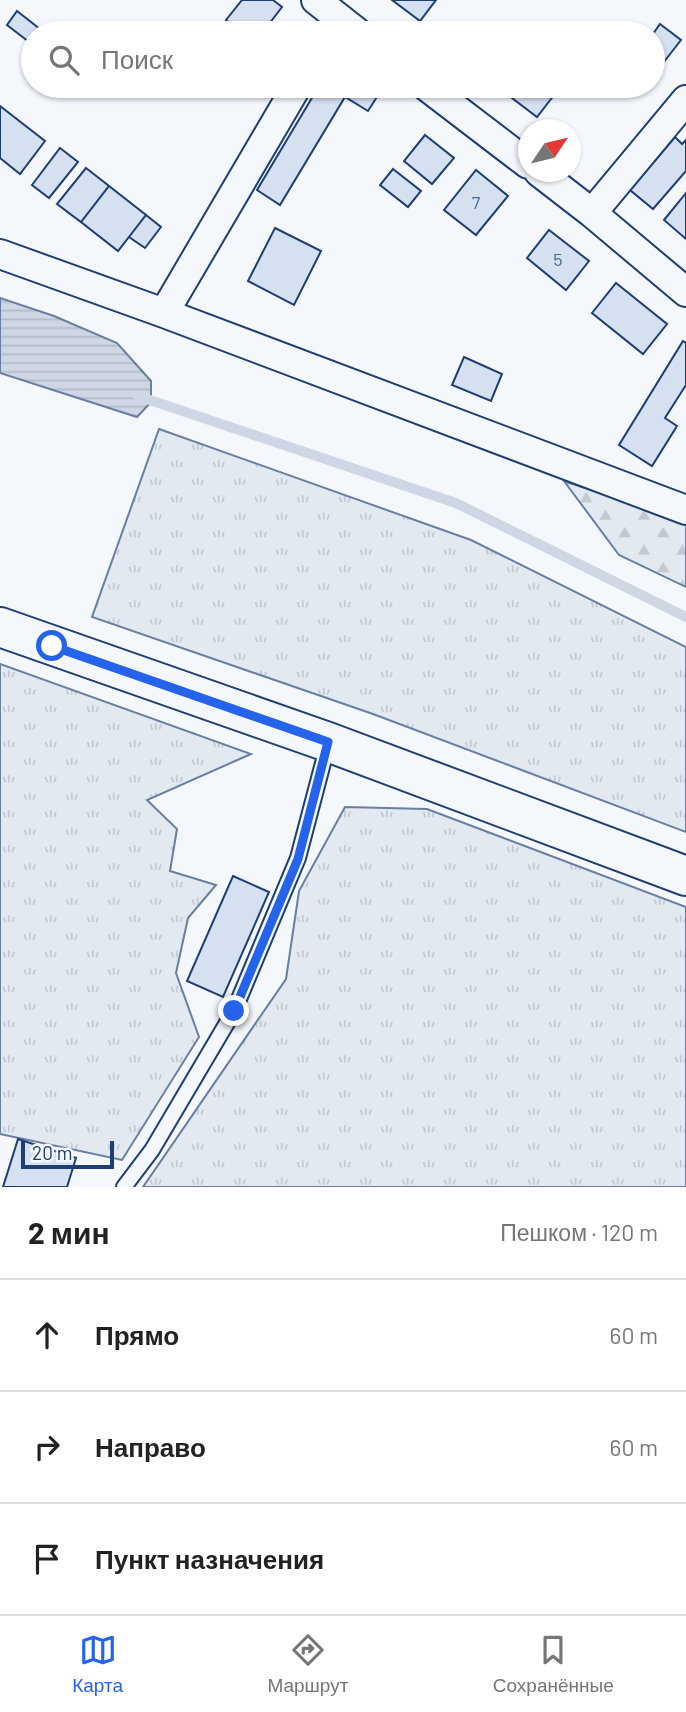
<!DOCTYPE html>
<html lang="ru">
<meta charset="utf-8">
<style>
body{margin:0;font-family:Barlow,sans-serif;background:#f6f6f6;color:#222}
.compass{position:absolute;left:518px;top:119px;width:63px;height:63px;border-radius:50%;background:#fff;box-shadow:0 2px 5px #0004;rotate:55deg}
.scale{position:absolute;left:21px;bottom:18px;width:93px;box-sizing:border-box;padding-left:7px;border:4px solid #1d3f73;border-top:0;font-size:19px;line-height:24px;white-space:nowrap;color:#1d3f73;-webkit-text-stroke:5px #f4f7fb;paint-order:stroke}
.stop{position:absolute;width:21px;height:21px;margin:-16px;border:5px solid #2563eb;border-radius:50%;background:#fff}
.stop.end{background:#2563eb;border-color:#fff;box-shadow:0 2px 7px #0008}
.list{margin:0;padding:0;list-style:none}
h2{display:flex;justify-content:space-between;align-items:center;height:91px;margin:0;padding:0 28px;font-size:30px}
h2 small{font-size:23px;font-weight:400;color:#767676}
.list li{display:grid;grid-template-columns:46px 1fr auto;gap:21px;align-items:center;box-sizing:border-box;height:112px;padding:0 28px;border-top:2px solid #e0e0e0}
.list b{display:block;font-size:26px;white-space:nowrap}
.list em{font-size:23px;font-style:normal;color:#767676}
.icon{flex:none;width:38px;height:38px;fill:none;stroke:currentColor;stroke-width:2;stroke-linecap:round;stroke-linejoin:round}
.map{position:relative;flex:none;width:686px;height:1187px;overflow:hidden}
.search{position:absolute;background:#fff;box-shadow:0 2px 5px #0004;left:21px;right:21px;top:21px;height:77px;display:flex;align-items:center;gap:18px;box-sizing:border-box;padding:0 24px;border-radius:38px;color:#767676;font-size:26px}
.sheet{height:427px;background:#fff}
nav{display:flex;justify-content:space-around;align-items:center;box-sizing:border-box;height:98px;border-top:2px solid #e0e0e0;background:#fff;font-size:19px;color:#767676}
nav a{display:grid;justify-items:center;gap:4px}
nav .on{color:#2563eb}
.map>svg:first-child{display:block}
.grass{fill:url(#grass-tufts);stroke:#687fa3;stroke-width:2}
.forest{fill:url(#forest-firs);stroke:#687fa3;stroke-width:2}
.water{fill:url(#water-rules);stroke:#687fa3;stroke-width:2}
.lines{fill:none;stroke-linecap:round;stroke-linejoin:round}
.stream{stroke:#cfd7e4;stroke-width:10}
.building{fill:#d5e0f0;stroke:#1d3f73;stroke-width:2}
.service-casing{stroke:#1d3f73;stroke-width:18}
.minor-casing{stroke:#1d3f73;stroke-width:32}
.secondary-casing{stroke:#1d3f73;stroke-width:42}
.service{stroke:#f4f7fb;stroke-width:14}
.minor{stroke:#f4f7fb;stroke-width:28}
.secondary{stroke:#f4f7fb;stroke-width:38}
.route{stroke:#2563eb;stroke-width:9}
.labels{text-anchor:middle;stroke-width:5;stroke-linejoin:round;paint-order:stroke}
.number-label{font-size:18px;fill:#4b6792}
</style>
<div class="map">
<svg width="686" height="1187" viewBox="0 0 686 1187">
<defs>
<pattern id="grass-tufts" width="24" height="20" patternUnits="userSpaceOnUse" patternTransform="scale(1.75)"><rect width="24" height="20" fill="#e3e9f0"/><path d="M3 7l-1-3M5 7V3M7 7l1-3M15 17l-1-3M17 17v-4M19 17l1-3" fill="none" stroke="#c2c9d1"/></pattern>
<pattern id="forest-firs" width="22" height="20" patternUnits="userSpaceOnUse" patternTransform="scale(1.75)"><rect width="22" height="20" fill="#e3e9f0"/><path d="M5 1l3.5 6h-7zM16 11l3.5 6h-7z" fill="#c2c9d1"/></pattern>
<pattern id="water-rules" width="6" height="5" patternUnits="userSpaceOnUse" patternTransform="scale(1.75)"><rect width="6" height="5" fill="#cfd7e4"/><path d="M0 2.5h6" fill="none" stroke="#b1bac7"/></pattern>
</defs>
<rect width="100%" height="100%" fill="#f4f7fb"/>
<path class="grass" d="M 159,429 L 471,540 L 686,647 L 686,832 L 373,714 L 92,617 Z
M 0,664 L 251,754 L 147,800 L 177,829 L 170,871 L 216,885 L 188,918 L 176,973 L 199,1037 L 122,1160 L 0,1134 Z
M 345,807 L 427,809 L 686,907 L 686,1187 L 143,1187 L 286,979 L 299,891 Z"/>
<path class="forest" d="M 564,481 L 686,522 L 686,587 L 619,555 Z"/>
<path class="water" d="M 0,298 L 54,316 L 117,343 L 151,381 L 151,402 L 137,417 L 0,373 Z"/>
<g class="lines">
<path class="stream" d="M 138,396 L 456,503 L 686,617"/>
</g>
<path class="building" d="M 242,0 L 273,0 L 282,7 L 262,33 L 243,33 L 226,20 Z
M 392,0 L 436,0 L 420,21 Z
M 17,11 L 45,33 L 33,33 L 33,45 L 7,25 Z
M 660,24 L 681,40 L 660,67 L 653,62 L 653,34 Z
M 319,86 L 376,86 L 382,89 L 368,111 L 345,97 L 280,205 L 257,190 Z
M 496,86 L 561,86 L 537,117 Z
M 0,106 L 45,141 L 20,174 L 0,158 Z
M 425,135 L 454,158 L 432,184 L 404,161 Z
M 675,137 L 682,144 L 686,140 L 686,171 L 653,209 L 630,190 Z
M 60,148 L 78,162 L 49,198 L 32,185 Z
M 86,168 L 109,186 L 81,222 L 57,204 Z
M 393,169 L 421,191 L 408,207 L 380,185 Z
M 476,170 L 508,196 L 476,235 L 444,210 Z
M 109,186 L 146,215 L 118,251 L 81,222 Z
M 686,193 L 686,239 L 664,220 Z
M 146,215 L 161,227 L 145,248 L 129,237 Z
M 275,228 L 321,251 L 294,305 L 248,281 Z
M 549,230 L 589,261 L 566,290 L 527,258 Z
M 616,283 L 667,324 L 643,354 L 592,313 Z
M 683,341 L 686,343 L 686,385 L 665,418 L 677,426 L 652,466 L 619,445 Z
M 464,357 L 502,374 L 491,401 L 452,385 Z
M 233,876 L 269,892 L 223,997 L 187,981 Z
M 18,1139 L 76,1158 L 67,1187 L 3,1187 Z"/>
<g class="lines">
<defs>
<path id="service" d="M 124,1187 L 152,1150 L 234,1011 L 298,858 L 328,744"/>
<path id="minor" d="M 316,0 L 358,33
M 426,86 L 528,164
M 539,172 L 592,213 L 686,292
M 592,213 L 686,100
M 0,254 L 164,313 L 686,510
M 164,313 L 297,86"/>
<path id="secondary" d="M 0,627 L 328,742 L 686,876"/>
</defs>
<use href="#service" class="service-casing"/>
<use href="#minor" class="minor-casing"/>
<use href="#secondary" class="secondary-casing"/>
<use href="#service" class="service"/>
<use href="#minor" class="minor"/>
<use href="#secondary" class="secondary"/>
</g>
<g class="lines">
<path class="route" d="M 52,646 L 328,742 L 298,859 L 234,1011"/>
</g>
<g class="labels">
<g class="number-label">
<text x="476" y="209">7</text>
<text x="558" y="266">5</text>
</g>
</g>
</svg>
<svg class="compass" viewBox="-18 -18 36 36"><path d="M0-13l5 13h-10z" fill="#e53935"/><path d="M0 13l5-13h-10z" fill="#767676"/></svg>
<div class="scale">20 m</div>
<div class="stop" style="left:52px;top:646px"></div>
<div class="stop end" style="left:234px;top:1011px"></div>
<div class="search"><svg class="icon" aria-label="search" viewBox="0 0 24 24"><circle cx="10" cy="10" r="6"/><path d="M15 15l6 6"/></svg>Поиск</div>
</div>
<section class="sheet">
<h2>2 мин<small>Пешком · 120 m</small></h2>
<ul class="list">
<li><svg class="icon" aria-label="ahead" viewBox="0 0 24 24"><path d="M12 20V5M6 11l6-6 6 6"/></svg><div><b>Прямо</b></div><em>60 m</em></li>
<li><svg class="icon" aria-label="right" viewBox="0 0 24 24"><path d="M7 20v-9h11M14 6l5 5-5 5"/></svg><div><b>Направо</b></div><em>60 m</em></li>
<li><svg class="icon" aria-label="arrive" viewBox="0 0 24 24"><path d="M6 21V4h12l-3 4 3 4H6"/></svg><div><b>Пункт назначения</b></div></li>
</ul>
</section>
<nav>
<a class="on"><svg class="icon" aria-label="map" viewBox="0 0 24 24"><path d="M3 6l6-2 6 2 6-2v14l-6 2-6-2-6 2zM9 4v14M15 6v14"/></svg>Карта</a>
<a><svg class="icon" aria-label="directions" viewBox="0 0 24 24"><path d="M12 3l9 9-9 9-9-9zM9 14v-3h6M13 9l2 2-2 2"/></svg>Маршрут</a>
<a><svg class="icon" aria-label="saved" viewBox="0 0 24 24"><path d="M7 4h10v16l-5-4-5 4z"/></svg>Сохранённые</a>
</nav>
